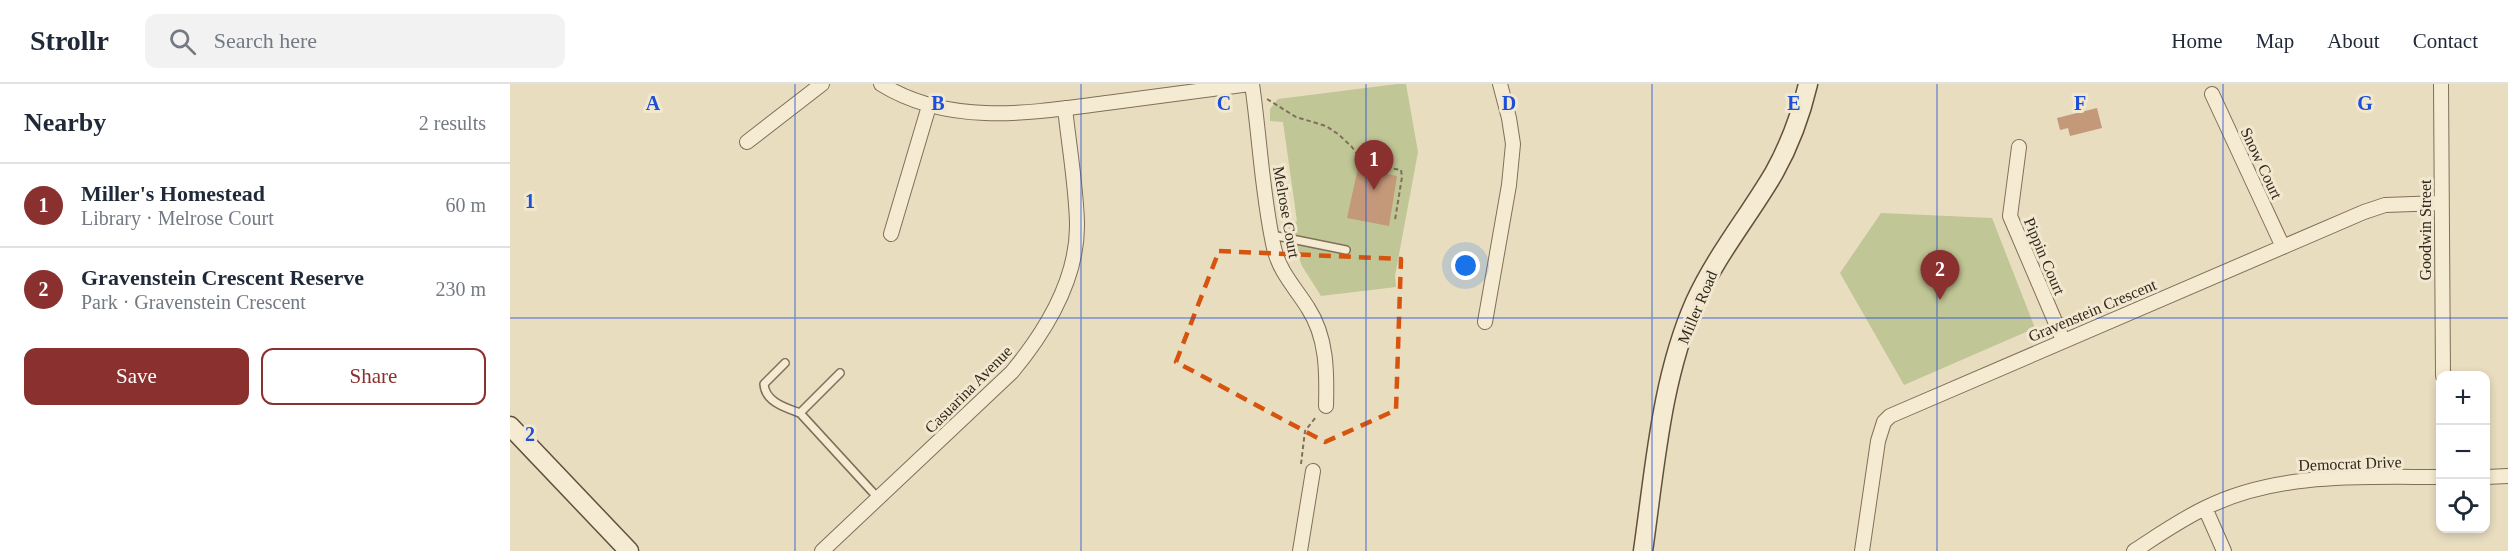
<!DOCTYPE html>
<meta charset="utf-8">
<style>
body{margin:0;font-family:Georgia,serif;background:#f2f2f3;color:#1f2937}
.controls{position:absolute;right:18px;bottom:18px;display:grid;overflow:hidden;border-radius:12px;box-shadow:0 3px 9px #0003}
.controls button{width:54px;height:54px;display:grid;place-items:center;padding:0;border:0;border-bottom:2px solid #e0e1e3;background:#fff;color:#1f2937;font:30px sans-serif}
.you{position:absolute;left:956px;top:182px;width:21px;height:21px;margin:-15px;border:4px solid #fff;border-radius:50%;background:#1a73e8;box-shadow:0 0 0 9px #1a73e833}
.badge{display:grid;place-items:center;width:39px;height:39px;border-radius:50%;background:#8a302f;color:#fff;font-size:20px;font-weight:700}
.pin{position:absolute;translate:-50% -50px;filter:drop-shadow(0 2px 3px #0008)}
.pin::after{content:'';position:absolute;top:32px;width:21px;height:18px;background:inherit;clip-path:polygon(0 0,100% 0,50% 100%)}
.list{margin:0;padding:0;list-style:none}
h2{display:flex;justify-content:space-between;align-items:center;height:78px;margin:0;padding:0 24px;font-size:26px}
h2 small{font-size:20px;font-weight:400;color:#747a83}
.list li{display:grid;grid-template-columns:39px 1fr auto;gap:18px;align-items:center;box-sizing:border-box;height:84px;padding:0 24px;border-top:2px solid #e0e1e3}
.list b{display:block;font-size:22px;white-space:nowrap}
.list p{margin:0;font-size:20px;white-space:nowrap;color:#747a83}
.list em{font-size:20px;font-style:normal;color:#747a83}
.actions{display:flex;gap:12px;padding:18px 24px}
.actions a{flex:1;padding:14px 0;border:2px solid #8a302f;border-radius:12px;text-align:center;font-size:21px;color:#8a302f}
.actions .main{background:#8a302f;color:#fff}
.icon{flex:none;width:33px;height:33px;fill:none;stroke:currentColor;stroke-width:2;stroke-linecap:round;stroke-linejoin:round}
.map{position:relative;flex:none;width:1998px;height:467px;overflow:hidden}
header{display:flex;align-items:center;gap:36px;box-sizing:border-box;height:84px;padding:0 30px;background:#fff;border-bottom:2px solid #e0e1e3}
header strong{font-size:28px}
nav{display:flex;gap:33px;margin-inline-start:auto;font-size:21px}
.search{width:420px;height:54px;background:#f2f2f3;display:flex;align-items:center;gap:15px;box-sizing:border-box;padding:0 21px;border-radius:12px;color:#747a83;font-size:22px}
main{display:flex}
aside{flex:1;background:#fff}
.map>svg:first-child{display:block}
.green{fill:#c0c695}
.building{fill:#c49979}
.lines{fill:none;stroke-linecap:round;stroke-linejoin:round}
.lane-casing{stroke:#806f5a;stroke-width:10}
.street-casing{stroke:#806f5a;stroke-width:16}
.secondary-casing{stroke:#62503d;stroke-width:21}
.path{stroke:#806f5a;stroke-width:2;stroke-dasharray:4.5 3;stroke-linecap:butt}
.lane{stroke:#f5ebd2;stroke-width:7}
.street{stroke:#f5ebd2;stroke-width:14}
.secondary{stroke:#f5ebd2;stroke-width:18}
.marked{fill:none;stroke:#d6540e;stroke-width:4.5;stroke-dasharray:12 8;stroke-linejoin:round}
.grid{fill:none;stroke:#1d4ed8;stroke-width:1.5;stroke-opacity:0.55}
.labels{text-anchor:middle;stroke-width:6;stroke-linejoin:round;paint-order:stroke}
.street-label{font-size:16px;fill:#31271d;stroke:#f1e8cf}
.grid-label{font-size:20px;text-anchor:middle;font-weight:bold;fill:#1d4ed8;stroke:#f1e8cf;stroke-width:6;stroke-linejoin:round;paint-order:stroke}
</style>
<header>
<strong>Strollr</strong>
<div class="search"><svg class="icon" aria-label="search" viewBox="0 0 24 24"><circle cx="10" cy="10" r="6"/><path d="M15 15l6 6"/></svg>Search here</div>
<nav><a>Home</a><a>Map</a><a>About</a><a>Contact</a></nav>
</header>
<main>
<aside>
<h2>Nearby<small>2 results</small></h2>
<ul class="list">
<li><span class="badge">1</span><div><b>Miller's Homestead</b><p>Library · Melrose Court</p></div><em>60 m</em></li>
<li><span class="badge">2</span><div><b>Gravenstein Crescent Reserve</b><p>Park · Gravenstein Crescent</p></div><em>230 m</em></li>
</ul>
<div class="actions"><a class="main">Save</a><a>Share</a></div>
</aside>
<div class="map">
<svg width="1998" height="467" viewBox="0 0 1998 467">
<rect width="100%" height="100%" fill="#e9ddc0"/>
<path class="green" d="M 887,0 L 896,0 L 908,68 L 885,192 L 886,203 L 811,212 L 792,182 L 778,142 L 787,137 L 773,38 L 760,37 L 760,25 L 768,15 Z
M 1371,129 L 1482,134 L 1525,244 L 1394,301 L 1330,189 Z"/>
<path class="building" d="M 1587,24 L 1592,44 L 1560,52 L 1558,44 L 1550,46 L 1547,34 Z
M 848,84 L 887,92 L 879,142 L 837,134 Z"/>
<g class="lines">
<defs>
<path id="lane" d="M 762,151 L 836,166
M 275,279 L 254,300 C 255,318 276,324 290,329 L 368,414
M 290,329 L 330,289"/>
<path id="street" d="M 371,0 C 442,44 526,28 604,18 C 649,12 695,6 740,0
M 742,0 C 750,55 752,111 764,164 C 770,189 785,203 798,224 C 817,253 817,288 816,322
M 1931,0 L 1933,292
M 1702,10 L 1773,163
M 237,58 L 312,0
M 1509,63 L 1500,132 L 1553,256
M 381,150 L 419,22
M 975,238 L 999,101 L 1003,60 L 999,34 L 990,0
M 1976,393 L 1998,392
M 1695,424 L 1714,467
M 312,467 L 502,288 C 536,247 568,195 567,139 C 566,101 559,62 555,24
M 790,467 L 803,387
M 1352,467 L 1368,357 L 1374,338 L 1380,332 L 1854,128 L 1875,121 L 1931,119
M 1624,467 C 1647,452 1670,436 1695,424 C 1767,388 1852,393 1930,393"/>
<path id="secondary" d="M 0,342 L 119,467
M 1133,467 C 1145,384 1151,295 1185,218 C 1206,172 1238,133 1264,89 C 1279,62 1291,30 1298,0"/>
</defs>
<use href="#lane" class="lane-casing"/>
<use href="#street" class="street-casing"/>
<use href="#secondary" class="secondary-casing"/>
<path class="path" d="M 757,15 L 786,33 L 816,42 L 828,50 L 842,63 L 854,80 L 891,86 L 892,93 L 885,136
M 791,380 L 795,347 L 806,333"/>
<use href="#lane" class="lane"/>
<use href="#street" class="street"/>
<use href="#secondary" class="secondary"/>
</g>
<path class="marked" d="M 709,167 L 891,175 L 886,326 L 815,358 L 666,278 Z"/>
<path class="grid" d="M 285,0 L 285,467M 571,0 L 571,467M 856,0 L 856,467M 1142,0 L 1142,467M 1427,0 L 1427,467M 1713,0 L 1713,467M 0,234 L 1998,234"/>
<g class="labels">
<g class="street-label">
<text transform="translate(1752 79) rotate(65)" y="6">Snow Court</text>
<text transform="translate(777 128) rotate(80)" y="6">Melrose Court</text>
<text transform="translate(1915 146) rotate(-90)" y="6">Goodwin Street</text>
<text transform="translate(1535 172) rotate(67)" y="6">Pippin Court</text>
<text transform="translate(1187 223) rotate(-67)" y="6">Miller Road</text>
<text transform="translate(1582 226) rotate(-23)" y="6">Gravenstein Crescent</text>
<text transform="translate(458 305) rotate(-45)" y="6">Casuarina Avenue</text>
<text transform="translate(1840 379) rotate(-2)" y="6">Democrat Drive</text>
</g>
</g>
<g class="grid-label">
<text x="143" y="26">A</text>
<text x="428" y="26">B</text>
<text x="714" y="26">C</text>
<text x="999" y="26">D</text>
<text x="1284" y="26">E</text>
<text x="1570" y="26">F</text>
<text x="1855" y="26">G</text>
<text x="20" y="124">1</text>
<text x="20" y="357">2</text>
</g>
</svg>
<div class="controls">
<button>+</button>
<button>−</button>
<button><svg class="icon" aria-label="locate" viewBox="0 0 24 24"><circle cx="12" cy="12" r="6"/><path d="M12 2v4M12 18v4M2 12h4M18 12h4"/></svg></button>
</div>
<div class="you"></div>
<div class="pin badge" style="left:864px;top:106px">1</div>
<div class="pin badge" style="left:1430px;top:216px">2</div>
</div>
</main>
